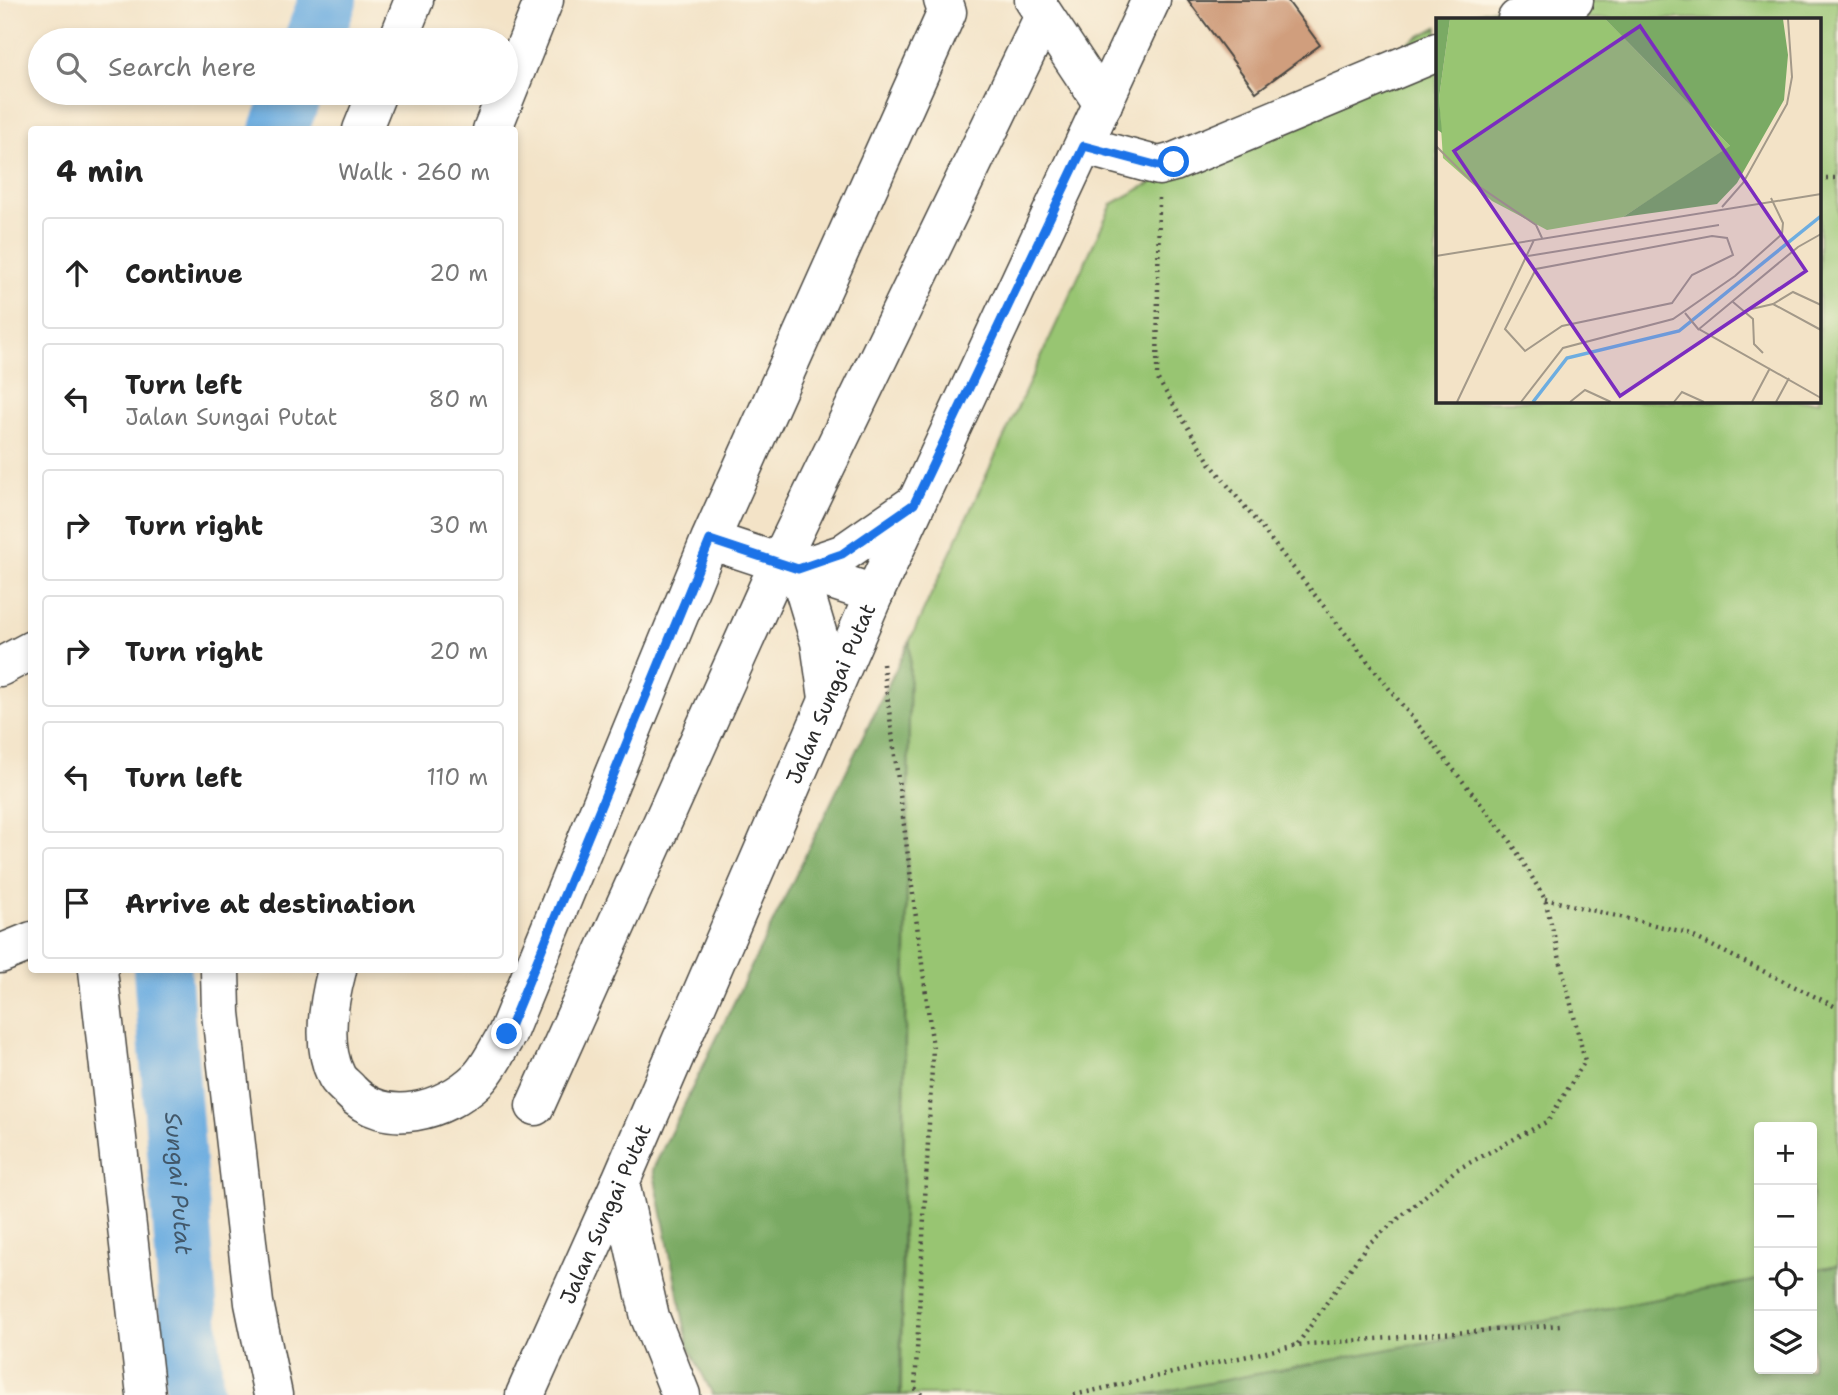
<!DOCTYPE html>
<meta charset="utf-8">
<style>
body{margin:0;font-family:"Shantell Sans",sans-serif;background:#f2f2f2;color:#222}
.controls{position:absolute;right:21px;bottom:21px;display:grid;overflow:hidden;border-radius:7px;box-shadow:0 4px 10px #0003}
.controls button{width:63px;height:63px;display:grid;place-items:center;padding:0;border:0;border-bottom:2px solid #e0e0e0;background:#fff;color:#222;font:35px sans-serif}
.stop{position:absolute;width:21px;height:21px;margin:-16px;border:5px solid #1a73e8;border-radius:50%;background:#fff}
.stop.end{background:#1a73e8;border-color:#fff;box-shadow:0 2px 7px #0008}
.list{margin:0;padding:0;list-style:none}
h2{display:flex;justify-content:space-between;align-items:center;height:91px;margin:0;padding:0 28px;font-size:30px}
h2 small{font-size:23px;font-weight:400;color:#767676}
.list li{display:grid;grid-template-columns:46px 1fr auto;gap:21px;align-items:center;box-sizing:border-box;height:112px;margin:0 14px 14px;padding:0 14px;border:2px solid #e0e0e0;border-radius:7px}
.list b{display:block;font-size:26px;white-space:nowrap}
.list p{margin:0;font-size:23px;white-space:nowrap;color:#767676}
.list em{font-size:23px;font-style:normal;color:#767676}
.icon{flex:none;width:38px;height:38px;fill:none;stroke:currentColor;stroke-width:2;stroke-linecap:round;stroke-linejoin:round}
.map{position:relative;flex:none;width:1838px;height:1395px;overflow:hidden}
.search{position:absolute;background:#fff;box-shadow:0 4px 10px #0003;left:28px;top:28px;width:490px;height:77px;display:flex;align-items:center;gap:18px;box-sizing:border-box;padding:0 24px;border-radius:38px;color:#767676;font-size:26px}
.panel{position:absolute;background:#fff;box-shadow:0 4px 10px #0003;left:28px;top:126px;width:490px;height:847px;border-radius:7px}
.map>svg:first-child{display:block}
.green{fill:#98c572;stroke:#62784e;stroke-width:2}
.forest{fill:#7aaa64;stroke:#526a48;stroke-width:2}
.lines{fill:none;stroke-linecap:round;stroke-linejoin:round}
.river{stroke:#6dade0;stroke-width:58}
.building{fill:#d09e7d}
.minor-casing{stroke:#494742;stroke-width:41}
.major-casing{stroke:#494742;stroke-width:41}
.path{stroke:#494742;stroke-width:4.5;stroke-dasharray:2 5;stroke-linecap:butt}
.minor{stroke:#fff;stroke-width:38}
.major{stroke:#fff;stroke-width:38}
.route{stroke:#1a73e8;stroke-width:9}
.labels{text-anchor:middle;stroke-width:5;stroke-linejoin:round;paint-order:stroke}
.street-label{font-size:21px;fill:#2b2b2b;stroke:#fcf5e5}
.water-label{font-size:23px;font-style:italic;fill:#42586a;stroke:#fcf5e5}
.inset-river{fill:none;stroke:#6dade0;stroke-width:3.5}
.inset-road{fill:none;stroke:#a39989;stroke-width:2}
.view{fill:#7b2cbf;fill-opacity:0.15;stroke:#7b2cbf;stroke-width:3.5}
.inset-edge{fill:none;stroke:#2b2b2b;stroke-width:3.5}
</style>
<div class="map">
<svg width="1838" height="1395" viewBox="0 0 1838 1395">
<rect width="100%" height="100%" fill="#fcf5e5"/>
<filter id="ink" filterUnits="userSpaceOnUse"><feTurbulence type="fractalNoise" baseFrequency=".0143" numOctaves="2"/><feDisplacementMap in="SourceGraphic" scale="14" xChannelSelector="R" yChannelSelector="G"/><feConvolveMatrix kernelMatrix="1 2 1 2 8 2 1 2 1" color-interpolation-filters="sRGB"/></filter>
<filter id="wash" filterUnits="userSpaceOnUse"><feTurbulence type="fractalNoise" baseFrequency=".00686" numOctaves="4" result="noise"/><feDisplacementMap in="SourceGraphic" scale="28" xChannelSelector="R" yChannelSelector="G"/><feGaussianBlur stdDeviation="1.57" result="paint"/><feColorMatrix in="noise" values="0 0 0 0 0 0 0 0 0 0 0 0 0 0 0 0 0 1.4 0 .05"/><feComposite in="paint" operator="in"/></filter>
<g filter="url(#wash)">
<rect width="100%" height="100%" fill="#f3e3c7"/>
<path class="green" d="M 1528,0 L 1838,0 L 1838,1265 L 1812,1270 L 1812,1127 L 1759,1127 L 1759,1280 L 1145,1395 L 901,1395 L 910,640 L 1112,204 L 1437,27 L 1437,401 L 1819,401 L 1819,19 L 1454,19 Z"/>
<path class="forest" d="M 910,640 L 900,1395 L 713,1395 L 689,1348 L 653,1169 Z
M 1838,1265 L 1838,1395 L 1145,1395 L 1759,1280 L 1759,1369 L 1812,1369 L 1812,1270 Z"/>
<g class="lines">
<g class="river">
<path d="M 313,40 L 328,0"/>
<path d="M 279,130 L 293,93"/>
<path id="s1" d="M 162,970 L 195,1395"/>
</g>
</g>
<g id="blocks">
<path class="building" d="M 1188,0 L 1287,0 L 1320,45 L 1256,92 Z"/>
</g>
</g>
<g filter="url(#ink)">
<use href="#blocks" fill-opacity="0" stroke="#494742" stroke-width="2"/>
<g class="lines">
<defs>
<path id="minor" d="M 1034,0 L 1103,104
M 1517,19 L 1574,0
M 398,40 L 414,0
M 362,130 L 377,93
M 492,130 L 544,0
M 1085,146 L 1159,166 L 1174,162 L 1437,52
M 710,540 L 874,594
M 798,569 L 842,554 L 914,504
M 798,569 L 820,642 L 828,698
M 0,667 L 32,650
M 0,954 L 32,941
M 98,970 L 146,1395
M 220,970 L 221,1013 L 254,1303 L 273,1395
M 337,970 C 329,1000 321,1045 336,1075 C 338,1081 346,1086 350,1091 C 385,1129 445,1111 478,1079 C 490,1067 498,1048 507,1034 L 710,540 L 947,12 L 943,0
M 535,1106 L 779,563 L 1044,16
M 620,1183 L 650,1317 L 681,1395"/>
<g id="major">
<path id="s2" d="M 525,1395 L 620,1183 L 874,594 L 1151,0"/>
</g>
</defs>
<use href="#minor" class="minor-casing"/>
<use href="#major" class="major-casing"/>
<path class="path" d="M 1819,178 L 1838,178
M 1159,198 L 1157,378 L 1210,463 L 1511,842 L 1545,899 L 1585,1061 L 1548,1121 L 1456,1170 L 1367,1245 L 1297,1345
M 883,664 L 933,1048 L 915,1388 L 922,1395
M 1545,899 L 1684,932 L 1838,1008
M 1074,1395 L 1297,1345 L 1560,1325"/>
<use href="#minor" class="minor"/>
<use href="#major" class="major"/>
</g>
</g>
<g class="lines" filter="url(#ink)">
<path class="route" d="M 507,1034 L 710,540 L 798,569 L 842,554 L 914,504 L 1084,146 L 1159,166 L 1174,162"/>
</g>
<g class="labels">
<g class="street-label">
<text dy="7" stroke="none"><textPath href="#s2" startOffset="765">Jalan Sungai Putat</textPath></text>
<text dy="7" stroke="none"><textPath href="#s2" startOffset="198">Jalan Sungai Putat</textPath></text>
</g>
<g class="water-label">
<text dy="8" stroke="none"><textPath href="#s1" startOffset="214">Sungai Putat</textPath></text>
</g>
</g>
<g transform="translate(1436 18)">
<rect width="385" height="385" fill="#f3e3c7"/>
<path d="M 14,1 L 169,1 L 295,129 L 187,199 L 111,212 L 56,183 L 7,140 L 3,80 Z" fill="#98c572"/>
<path d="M 0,1 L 14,1 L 3,80 L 6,115 L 0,111 ZM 169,1 L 347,1 L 352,37 L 348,82 L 301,165 L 281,186 L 187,199 L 294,128 Z" fill="#7aaa64"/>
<path class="inset-river" d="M 97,384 L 131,340 L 243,313 L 385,198"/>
<path class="inset-road" d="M 0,128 L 35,163 L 100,207 L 106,220M 286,189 L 307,165 L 351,86 L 356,59 L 352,1M 385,216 L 362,229 L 263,311 L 385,380M 276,218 L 291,220 L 297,237 L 256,257 L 236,285 L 126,308 L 89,333 L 69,311 L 100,251 ZM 0,238 L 385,176M 92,238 L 283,207M 297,284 L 317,301 L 318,326 L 327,335M 337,286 L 385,312M 311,292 L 337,286 L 357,274 L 385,287M 249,295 L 263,312M 21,384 L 98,222M 85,384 L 127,330 L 237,301 L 299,258 L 346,216 L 347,205 L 335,180M 134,384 L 149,372 L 175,384M 238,384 L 246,374 L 268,384M 316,384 L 334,350M 340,384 L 353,360"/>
<path class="view" d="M 204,8 L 370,253 L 184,378 L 18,133 Z"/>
<rect width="385" height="385" class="inset-edge"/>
</g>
</svg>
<div class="controls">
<button>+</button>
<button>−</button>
<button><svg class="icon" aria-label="locate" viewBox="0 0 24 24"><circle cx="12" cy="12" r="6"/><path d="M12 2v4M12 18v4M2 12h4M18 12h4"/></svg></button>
<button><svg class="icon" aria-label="layers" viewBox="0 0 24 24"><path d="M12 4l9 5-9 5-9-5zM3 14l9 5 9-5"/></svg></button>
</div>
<div class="stop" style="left:1174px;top:162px"></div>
<div class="stop end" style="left:507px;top:1034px"></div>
<div class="search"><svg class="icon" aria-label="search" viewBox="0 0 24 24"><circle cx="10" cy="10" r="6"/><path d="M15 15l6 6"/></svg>Search here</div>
<section class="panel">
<h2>4 min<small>Walk · 260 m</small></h2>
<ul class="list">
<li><svg class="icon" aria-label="ahead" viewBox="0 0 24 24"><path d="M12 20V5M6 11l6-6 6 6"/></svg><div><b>Continue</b></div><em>20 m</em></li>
<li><svg class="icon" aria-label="left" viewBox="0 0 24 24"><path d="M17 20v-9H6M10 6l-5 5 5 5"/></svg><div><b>Turn left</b><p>Jalan Sungai Putat</p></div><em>80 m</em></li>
<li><svg class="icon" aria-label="right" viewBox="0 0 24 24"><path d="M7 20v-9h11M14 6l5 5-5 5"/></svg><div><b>Turn right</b></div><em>30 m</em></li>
<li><svg class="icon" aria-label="right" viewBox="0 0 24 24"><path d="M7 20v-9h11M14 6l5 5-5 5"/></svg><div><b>Turn right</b></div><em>20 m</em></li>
<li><svg class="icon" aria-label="left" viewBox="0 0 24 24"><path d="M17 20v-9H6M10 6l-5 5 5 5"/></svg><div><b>Turn left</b></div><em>110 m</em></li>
<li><svg class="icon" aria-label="arrive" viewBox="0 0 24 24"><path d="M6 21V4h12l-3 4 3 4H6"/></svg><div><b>Arrive at destination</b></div></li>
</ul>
</section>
</div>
